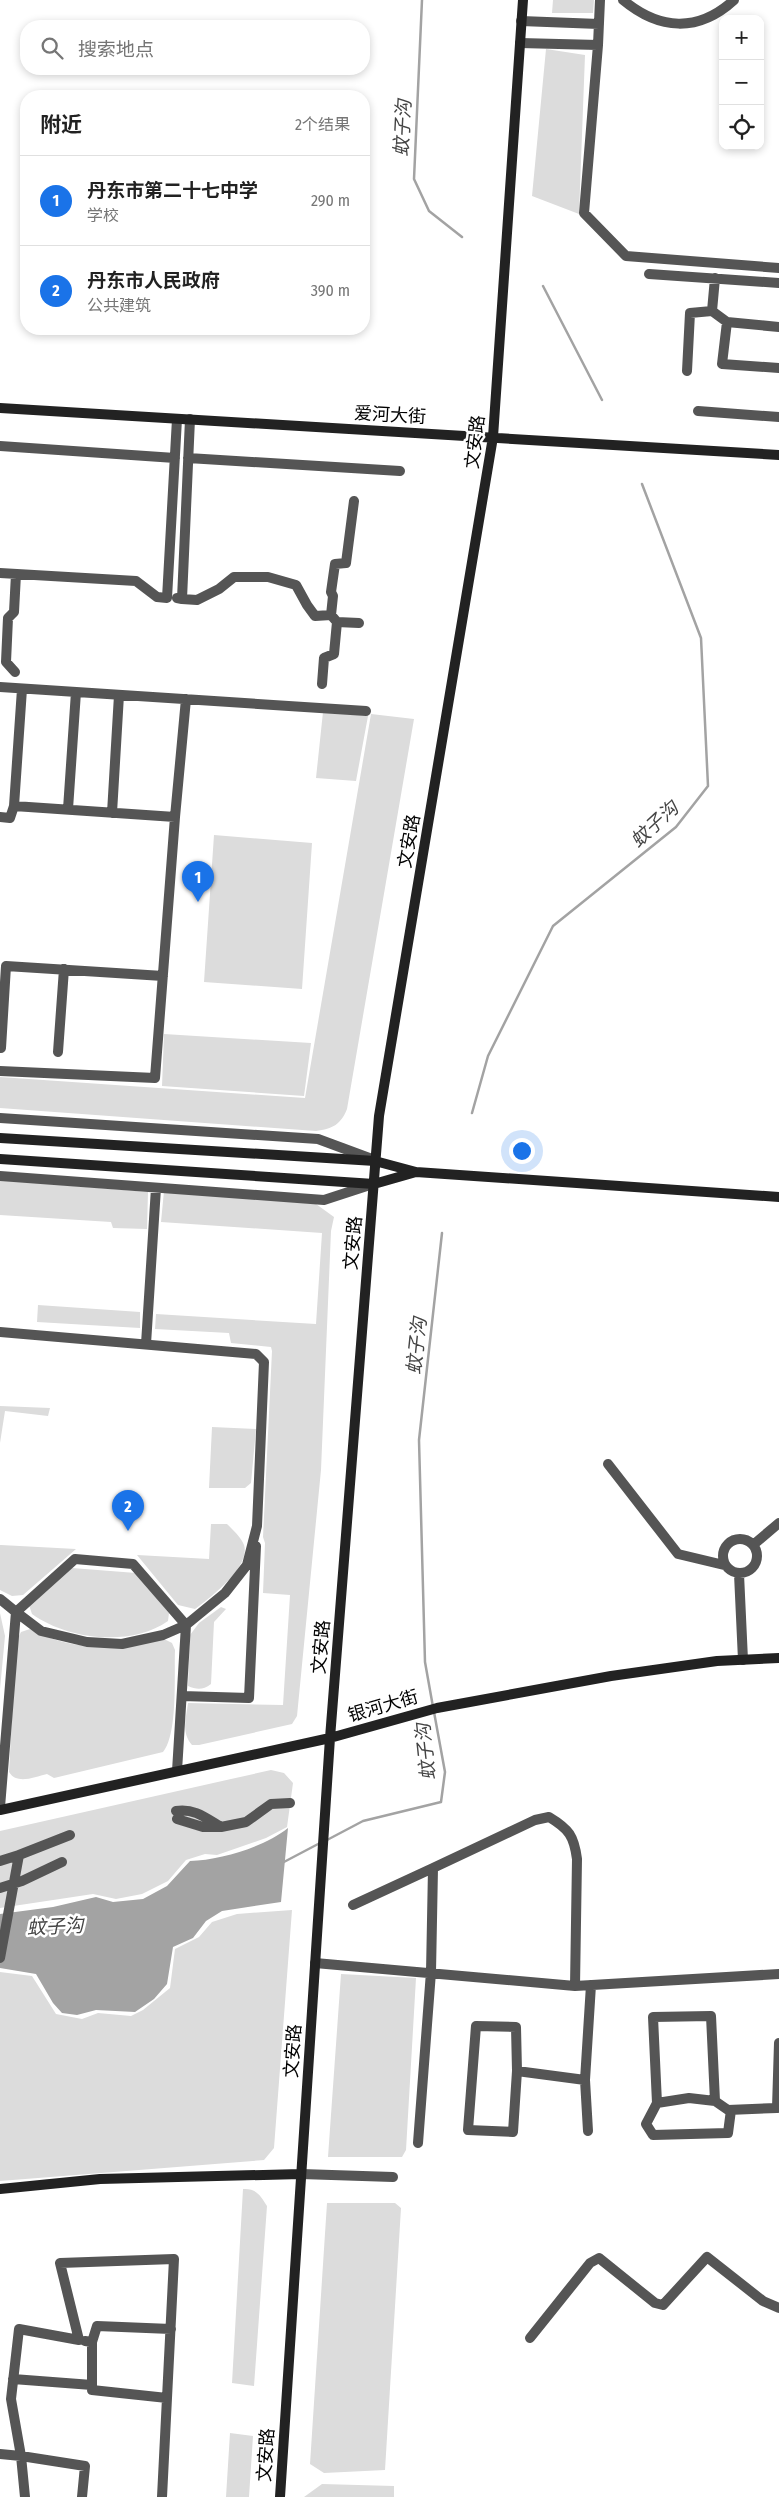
<!DOCTYPE html>
<html lang="zh">
<meta charset="utf-8">
<style>
body{margin:0;font-family:"Fira Sans Condensed","Noto Sans SC",sans-serif;background:#f6f6f6;color:#222}
.controls{position:absolute;right:15px;top:15px;display:grid;overflow:hidden;border-radius:10px;box-shadow:0 2px 8px #0003}
.controls button{width:45px;height:45px;display:grid;place-items:center;padding:0;border:0;border-bottom:1px solid #e0e0e0;background:#fff;color:#222;font:25px sans-serif}
.you{position:absolute;left:521px;top:1150px;width:18px;height:18px;margin:-12px;border:4px solid #fff;border-radius:50%;background:#1a73e8;box-shadow:0 0 0 8px #1a73e833}
.badge{display:grid;place-items:center;width:32px;height:32px;border-radius:50%;background:#1a73e8;color:#fff;font-size:16px;font-weight:700}
.pin{position:absolute;translate:-50% -41px;filter:drop-shadow(0 1px 2px #0008)}
.pin::after{content:'';position:absolute;top:26px;width:18px;height:15px;background:inherit;clip-path:polygon(0 0,100% 0,50% 100%)}
.list{margin:0;padding:0;list-style:none}
h2{display:flex;justify-content:space-between;align-items:center;height:65px;margin:0;padding:0 20px;font-size:21px}
h2 small{font-size:16px;font-weight:400;color:#767676}
.list li{display:grid;grid-template-columns:32px 1fr auto;gap:15px;align-items:center;box-sizing:border-box;height:90px;padding:0 20px;border-top:1px solid #e0e0e0}
.list b{display:block;font-size:19px;white-space:nowrap}
.list p{margin:0;font-size:16px;white-space:nowrap;color:#767676}
.list em{font-size:16px;font-style:normal;color:#767676}
.icon{flex:none;width:28px;height:28px;fill:none;stroke:currentColor;stroke-width:2;stroke-linecap:round;stroke-linejoin:round}
.map{position:relative;flex:none;width:779px;height:2497px;overflow:hidden}
.search{position:absolute;background:#fff;box-shadow:0 2px 8px #0003;left:20px;top:20px;width:350px;height:55px;display:flex;align-items:center;gap:12px;box-sizing:border-box;padding:0 18px;border-radius:20px;color:#767676;font-size:19px}
.panel{position:absolute;background:#fff;box-shadow:0 2px 8px #0003;left:20px;top:90px;width:350px;height:245px;border-radius:20px}
.map>svg:first-child{display:block}
.green{fill:#dcdcdc}
.water{fill:#a3a3a3}
.lines{fill:none;stroke-linecap:round;stroke-linejoin:round}
.stream{stroke:#a3a3a3;stroke-width:2.5}
.street{stroke:#555;stroke-width:10}
.secondary{stroke:#222;stroke-width:10}
.labels{text-anchor:middle;stroke-width:5;stroke-linejoin:round;paint-order:stroke}
.street-label{font-size:18px;fill:#000;stroke:#fff}
.water-label{font-size:19px;font-style:italic;fill:#444;stroke:#fff}
</style>
<div class="map">
<svg width="779" height="2497" viewBox="0 0 779 2497">
<rect width="100%" height="100%" fill="#fff"/>
<path class="green" d="M 553,0 L 594,0 L 593,13 L 552,13 Z
M 546,49 L 585,55 L 579,214 L 532,196 Z
M 323,712 L 368,716 L 356,781 L 316,778 Z
M 371,714 L 414,719 L 347,1109 C 341,1124 333,1129 316,1131 L 0,1108 L 0,1077 L 305,1098 Z
M 214,835 L 312,843 L 302,989 L 204,982 Z
M 164,1034 L 311,1043 L 304,1096 L 162,1086 Z
M 0,1180 L 148,1192 L 147,1229 L 113,1228 L 111,1222 L 0,1215 Z
M 164,1191 L 316,1204 L 334,1217 L 331,1231 L 321,1470 L 297,1716 L 292,1724 L 199,1745 L 192,1745 C 181,1732 186,1719 188,1703 L 283,1705 L 290,1595 L 263,1593 L 265,1543 L 263,1537 L 272,1351 L 271,1347 L 231,1343 L 229,1333 L 155,1329 L 156,1314 L 316,1324 L 322,1233 L 161,1222 Z
M 38,1305 L 140,1312 L 140,1328 L 37,1322 Z
M 0,1406 L 50,1408 L 48,1416 L 5,1411 L 0,1443 Z
M 212,1427 L 256,1429 L 251,1483 L 245,1488 L 209,1488 Z
M 211,1524 L 227,1524 C 233,1530 241,1537 244,1545 C 251,1567 210,1598 195,1609 L 178,1605 L 137,1555 L 209,1559 Z
M 0,1545 L 1,1545 L 76,1549 L 23,1595 L 12,1596 L 0,1590 Z
M 72,1568 L 136,1573 L 169,1613 L 168,1621 C 131,1647 68,1640 32,1614 L 29,1605 L 32,1601 Z
M 221,1607 L 226,1609 L 214,1622 L 211,1684 C 203,1690 197,1690 188,1686 L 190,1635 L 199,1623 Z
M 0,1613 L 5,1636 L 0,1689 Z
M 30,1629 C 78,1654 113,1647 164,1639 L 172,1643 L 175,1650 C 174,1675 178,1734 163,1752 L 54,1778 L 47,1774 C 34,1777 17,1785 9,1772 L 16,1642 L 21,1632 Z
M 271,1770 L 284,1773 L 293,1783 L 287,1827 L 266,1838 L 217,1855 L 205,1854 L 186,1860 L 168,1881 L 142,1894 L 116,1899 L 93,1894 L 0,1908 L 0,1831 Z
M 292,1910 L 274,2148 L 264,2160 L 0,2181 L 0,1972 L 32,1976 L 56,2014 L 82,2019 L 98,2013 L 131,2016 L 143,2010 L 170,1988 L 175,1949 L 199,1937 L 212,1922 L 237,1914 Z
M 341,1974 L 416,1978 L 406,2150 L 402,2157 L 328,2157 Z
M 243,2189 C 256,2188 261,2196 267,2206 L 254,2386 L 232,2383 Z
M 327,2203 L 395,2203 L 401,2208 L 385,2470 L 324,2473 L 310,2464 Z
M 230,2433 L 253,2436 L 249,2497 L 226,2497 Z
M 322,2484 L 394,2486 L 394,2497 L 304,2497 Z"/>
<path class="water" d="M 288,1828 L 281,1902 L 222,1911 L 206,1921 L 193,1938 L 173,1947 L 167,1984 L 154,1999 L 135,2012 L 96,2010 L 77,2015 L 62,2013 L 53,2003 L 36,1974 L 0,1968 L 0,1914 L 53,1907 L 96,1897 L 113,1902 L 143,1899 L 167,1886 L 190,1861 C 221,1860 264,1847 288,1828 Z"/>
<g class="lines">
<path class="stream" d="M 422,0 L 414,179 L 429,211 L 462,237
M 543,286 L 602,400
M 472,1113 L 488,1056 L 553,926 L 676,827 L 708,786 L 701,638 L 642,484
M 433,1707 L 425,1662 L 419,1440 L 442,1233
M 327,1840 L 363,1821 L 441,1802 L 445,1772 L 434,1712
M 282,1863 L 320,1843"/>
<path class="street" d="M 623,0 C 659,30 698,33 734,0
M 521,21 L 599,24
M 520,43 L 598,45 L 584,213 L 626,256 L 779,268
M 598,45 L 600,0
M 649,274 L 779,283
M 715,278 L 712,311 L 727,322 L 779,327
M 727,322 L 722,364 L 779,368
M 687,371 L 690,313 L 712,311
M 698,411 L 779,417
M 0,446 L 175,458
M 188,458 L 400,471
M 0,573 L 136,581 L 157,597 L 167,598 L 177,419
M 177,598 L 182,599 L 190,419
M 182,599 L 197,600 L 219,589 L 234,577 L 268,577 L 296,585 L 307,605 L 315,616 L 331,615 L 337,622 L 359,623
M 331,615 L 333,596 L 331,592 L 335,564 L 346,563 L 354,501
M 15,672 L 6,662 L 8,618 L 14,612 L 16,574
M 322,684 L 324,658 L 334,654 L 337,622
M 0,687 L 366,711
M 14,806 L 22,689
M 68,809 L 76,692
M 112,813 L 119,695
M 0,817 L 10,818 L 14,806 L 175,817 L 155,1078 L 0,1071
M 175,817 L 186,699
M 1,1048 L 6,966 L 163,976
M 58,1052 L 64,969
M 0,1118 L 318,1139 L 372,1159
M 0,1176 L 324,1200 L 373,1184
M 0,1332 L 256,1354 L 264,1362 L 257,1526 L 247,1565 L 225,1593 L 186,1625 L 177,1771
M 146,1344 L 156,1188
M 608,1464 L 678,1554 L 724,1565
M723 1556a17 17 0 1 1 34 0a17 17 0 1 1-34 0Z
M 753,1545 L 779,1523
M 75,1559 L 133,1564 L 186,1625 L 163,1635 L 122,1644 L 87,1642 L 41,1631 L 16,1612 Z
M 739,1574 L 743,1660
M 0,1599 L 16,1612 L 0,1807
M 182,1696 L 249,1698 L 256,1546
M 176,1811 C 194,1808 206,1818 221,1827 L 246,1822 L 271,1804 L 290,1803
M 177,1819 L 203,1827 L 220,1827
M 0,1861 L 19,1855
M 433,1868 L 535,1820 L 549,1817 C 569,1829 574,1836 577,1859 L 575,1986
M 0,1888 L 22,1881 L 62,1862
M 353,1905 L 433,1868 L 431,1972 L 418,2143
M 0,1958 L 19,1855 L 70,1835
M 315,1963 L 575,1986 L 779,1974
M 517,2071 L 513,2132 L 468,2130 L 476,2026 L 516,2027 L 517,2071 L 585,2080 L 591,1985
M 585,2080 L 588,2131
M 715,2101 L 711,2016 L 653,2017 L 657,2103 L 689,2098 L 715,2101 L 728,2110 L 777,2108 L 779,2043
M 657,2103 L 646,2124 L 653,2135 L 728,2133 L 731,2110
M 301,2174 L 393,2177
M 530,2338 L 590,2263 L 599,2258 L 655,2303 L 663,2305 L 707,2257 L 763,2301 L 779,2308
M 85,2341 L 92,2342 L 97,2326 L 171,2329
M 92,2342 L 92,2390 L 167,2398
M 13,2379 L 92,2385
M 0,2454 L 21,2456 L 25,2497
M 82,2497 L 85,2466 L 21,2456 L 11,2399 L 19,2329 L 79,2340 L 60,2263 L 174,2259 L 162,2497"/>
<path class="secondary" d="M 0,408 L 779,455
M 0,1138 L 375,1161 L 416,1172 L 374,1184 L 0,1159
M 416,1172 L 779,1197
M 0,1810 L 330,1738 L 437,1708 L 611,1676 L 717,1661 L 779,1658
M 0,2189 L 100,2179 L 301,2174
M 280,2497 L 330,1738 L 379,1116 L 493,437 L 523,0"/>
</g>
<g class="labels">
<g class="street-label">
<text transform="translate(390 415) rotate(3)" y="6">爱河大街</text>
<text transform="translate(475 442) rotate(-83)" y="6">文安路</text>
<text transform="translate(409 841) rotate(-80)" y="6">文安路</text>
<text transform="translate(353 1243) rotate(-85)" y="6">文安路</text>
<text transform="translate(321 1647) rotate(-85)" y="6">文安路</text>
<text transform="translate(383 1706) rotate(-16)" y="6">银河大街</text>
<text transform="translate(293 2051) rotate(-86)" y="6">文安路</text>
<text transform="translate(266 2455) rotate(-86)" y="6">文安路</text>
</g>
<g class="water-label">
<text transform="translate(402 128) rotate(-87)" y="7">蚊子沟</text>
<text transform="translate(654 824) rotate(-43)" y="7">蚊子沟</text>
<text transform="translate(416 1346) rotate(-84)" y="7">蚊子沟</text>
<text transform="translate(425 1752) rotate(-96)" y="7">蚊子沟</text>
<text transform="translate(55 1926) rotate(-3)" y="7">蚊子沟</text>
</g>
</g>
</svg>
<div class="controls">
<button>+</button>
<button>−</button>
<button><svg class="icon" aria-label="locate" viewBox="0 0 24 24"><circle cx="12" cy="12" r="6"/><path d="M12 2v4M12 18v4M2 12h4M18 12h4"/></svg></button>
</div>
<div class="you"></div>
<div class="pin badge" style="left:198px;top:902px">1</div>
<div class="pin badge" style="left:128px;top:1531px">2</div>
<div class="search"><svg class="icon" aria-label="search" viewBox="0 0 24 24"><circle cx="10" cy="10" r="6"/><path d="M15 15l6 6"/></svg>搜索地点</div>
<section class="panel">
<h2>附近<small>2个结果</small></h2>
<ul class="list">
<li><span class="badge">1</span><div><b>丹东市第二十七中学</b><p>学校</p></div><em>290 m</em></li>
<li><span class="badge">2</span><div><b>丹东市人民政府</b><p>公共建筑</p></div><em>390 m</em></li>
</ul>
</section>
</div>
